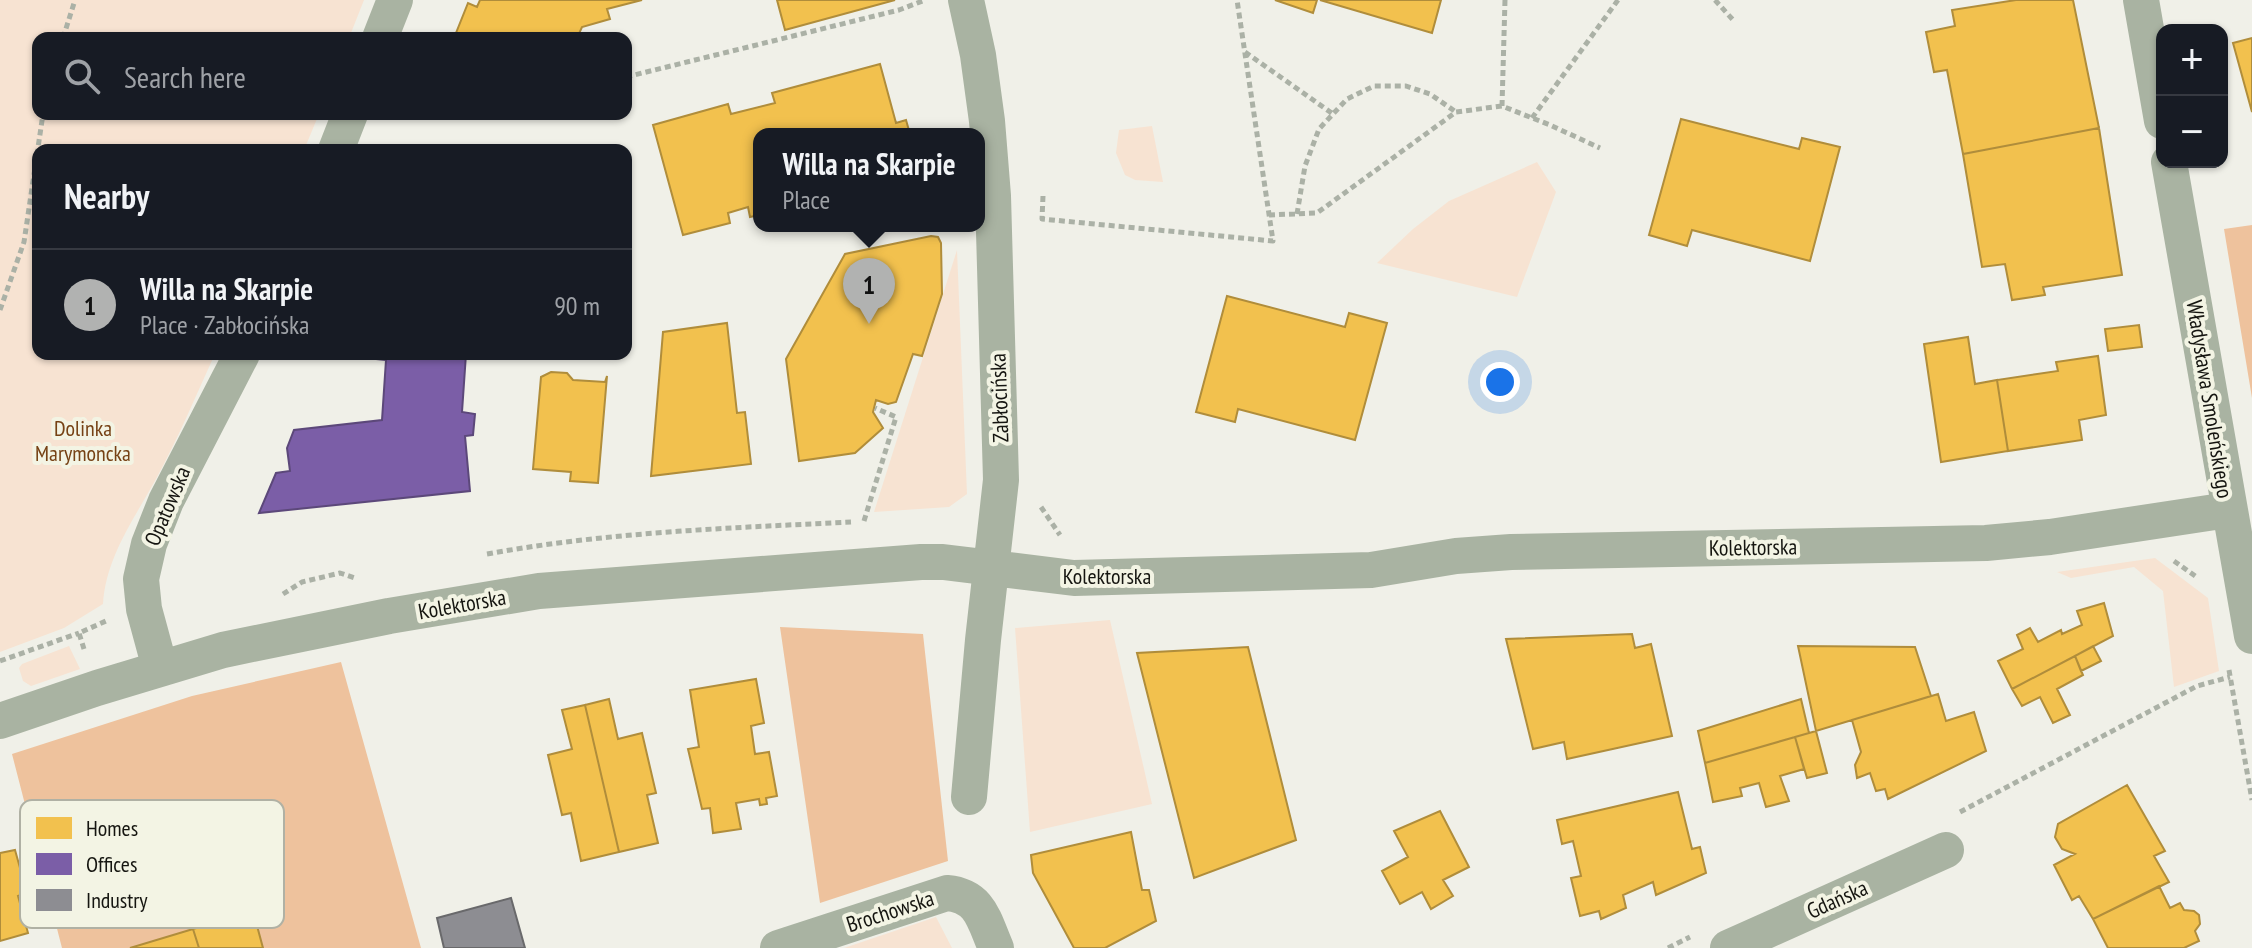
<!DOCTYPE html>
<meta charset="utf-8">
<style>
body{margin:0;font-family:"PT Sans Narrow",sans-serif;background:#242831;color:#f1f3f6}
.controls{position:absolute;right:24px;top:24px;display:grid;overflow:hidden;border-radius:16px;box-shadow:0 2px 6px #0004}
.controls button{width:72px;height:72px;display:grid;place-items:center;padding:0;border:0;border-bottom:2px solid #363941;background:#171b24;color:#f1f3f6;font:40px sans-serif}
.you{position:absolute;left:1500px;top:382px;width:28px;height:28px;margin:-20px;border:6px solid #fff;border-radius:50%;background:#1a73e8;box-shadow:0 0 0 12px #1a73e833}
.badge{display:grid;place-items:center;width:52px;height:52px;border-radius:50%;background:#b1b2b1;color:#111;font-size:26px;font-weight:700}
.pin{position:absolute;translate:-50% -66px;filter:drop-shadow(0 2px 4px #0008)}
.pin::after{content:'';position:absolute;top:42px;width:28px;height:24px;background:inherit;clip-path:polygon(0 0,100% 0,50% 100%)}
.popup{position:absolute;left:753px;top:128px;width:232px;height:104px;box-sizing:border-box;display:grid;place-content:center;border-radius:16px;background:#171b24;filter:drop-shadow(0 2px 6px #0005);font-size:26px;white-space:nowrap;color:#9ea1a6}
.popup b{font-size:30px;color:#f1f3f6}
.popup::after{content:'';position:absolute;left:50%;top:100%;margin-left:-16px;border:16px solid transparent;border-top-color:#171b24}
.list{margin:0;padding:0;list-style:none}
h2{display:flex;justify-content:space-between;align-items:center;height:104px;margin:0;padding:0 32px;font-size:34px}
h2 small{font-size:26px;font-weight:400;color:#9ea1a6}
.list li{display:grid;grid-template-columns:52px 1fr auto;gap:24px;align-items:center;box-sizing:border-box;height:112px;padding:0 32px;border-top:2px solid #363941}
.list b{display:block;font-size:30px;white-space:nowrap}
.list p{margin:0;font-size:26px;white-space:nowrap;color:#9ea1a6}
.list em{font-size:26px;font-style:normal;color:#9ea1a6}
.icon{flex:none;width:44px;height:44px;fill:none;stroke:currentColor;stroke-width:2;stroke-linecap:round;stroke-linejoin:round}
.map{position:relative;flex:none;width:2252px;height:948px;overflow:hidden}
.search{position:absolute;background:#171b24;box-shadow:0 2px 6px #0004;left:32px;top:32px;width:600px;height:88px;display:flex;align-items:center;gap:20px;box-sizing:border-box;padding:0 28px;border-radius:16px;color:#9ea1a6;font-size:30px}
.panel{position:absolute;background:#171b24;box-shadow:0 2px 6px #0004;left:32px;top:144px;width:600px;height:216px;border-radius:16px}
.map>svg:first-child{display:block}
.green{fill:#f7e3d2}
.forest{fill:#eec29d}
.homes{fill:#f2c14e;stroke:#b08d3b;stroke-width:2}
.offices{fill:#7b5ea7;stroke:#5c487a;stroke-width:2}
.industry{fill:#8d8d92;stroke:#69696b;stroke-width:2}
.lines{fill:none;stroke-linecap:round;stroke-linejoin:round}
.path{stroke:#abb1a6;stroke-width:5;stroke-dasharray:6 4;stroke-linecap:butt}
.street{stroke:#a9b3a2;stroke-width:36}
.labels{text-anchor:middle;stroke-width:8;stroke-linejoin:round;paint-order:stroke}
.street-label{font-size:22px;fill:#151510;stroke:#f3f4e4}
.park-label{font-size:22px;fill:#764215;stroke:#f3f4e4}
.key{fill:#f3f4e4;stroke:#b0b1a4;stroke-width:2}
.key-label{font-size:22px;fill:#151510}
</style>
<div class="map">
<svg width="2252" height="948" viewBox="0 0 2252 948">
<rect width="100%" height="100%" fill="#f0f0e8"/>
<path class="green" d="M 0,0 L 364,0 L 349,38 L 38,38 L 38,114 L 319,114 L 304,150 L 38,150 L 38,354 L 215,354 C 196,395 178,439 156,479 C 134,519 106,557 103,604 L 64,628 L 0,652 Z
M 1152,126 L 1163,182 L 1135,180 L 1125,175 L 1116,153 L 1119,130 Z
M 1537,162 L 1556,192 L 1517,297 L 1377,263 L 1413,229 L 1449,201 Z
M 957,250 L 967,494 L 949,507 L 874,512 Z
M 2155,558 L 2208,598 L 2219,671 L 2174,687 L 2163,591 L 2134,567 L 2071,578 L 2057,572 Z
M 1110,620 L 1152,804 L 1030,832 L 1015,628 Z
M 69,646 L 80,669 L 31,686 L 23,681 L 19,668 L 22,664 Z
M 936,917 L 952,948 L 844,948 Z"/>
<path class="forest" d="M 2252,225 L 2252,398 L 2224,229 Z
M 780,627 L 923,634 L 948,861 L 820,903 Z
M 341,662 L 421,948 L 263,948 L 252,911 L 130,948 L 62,948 L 12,754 L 192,696 Z"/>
<path class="homes" d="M 480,0 L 642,0 L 607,9 L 610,19 L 582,27 L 577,38 L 454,38 L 468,3 L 477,7 Z
M 777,0 L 895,0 L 785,30 Z
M 1275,0 L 1317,0 L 1313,13 Z
M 1320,0 L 1441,0 L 1432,33 Z
M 2016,0 L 2073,0 L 2099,128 L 1963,154 L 1947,70 L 1934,72 L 1926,32 L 1955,26 L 1952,10 Z
M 2252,38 L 2252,112 L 2233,43 Z
M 880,64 L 896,123 L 906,120 L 910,134 L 759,134 L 759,215 L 750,217 L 748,207 L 728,213 L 730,223 L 683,235 L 653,125 L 728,104 L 731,114 L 775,103 L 772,93 Z
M 1681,119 L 1799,149 L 1802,138 L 1840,147 L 1810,261 L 1692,230 L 1687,246 L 1649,235 Z
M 2099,128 L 2122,275 L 2043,287 L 2045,295 L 2012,300 L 2005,264 L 1982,267 L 1963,154 Z
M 931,236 L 938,237 L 941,243 L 942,294 L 922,356 L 913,354 L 896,402 L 888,404 L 876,400 L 873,412 L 883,428 L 855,453 L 799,461 L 786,359 L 845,254 Z
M 1227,296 L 1345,327 L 1349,313 L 1387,323 L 1355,440 L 1238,409 L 1235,422 L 1196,412 Z
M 727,323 L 737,413 L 745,412 L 751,464 L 651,476 L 663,332 Z
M 2139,325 L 2142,347 L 2108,351 L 2105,329 Z
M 1968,337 L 1975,384 L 1997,380 L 2008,451 L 1941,462 L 1924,344 Z
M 2098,356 L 2106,415 L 2079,420 L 2082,440 L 2008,451 L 1997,380 L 2058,371 L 2056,362 Z
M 551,372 L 567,373 L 573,380 L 605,382 L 607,376 L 598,483 L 570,481 L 571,472 L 533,469 L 541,377 Z
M 2104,603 L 2113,636 L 2012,689 L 1998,661 L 2023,649 L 2017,635 L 2030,628 L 2038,642 L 2061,630 L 2062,634 L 2082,625 L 2077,611 Z
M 1632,634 L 1635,648 L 1651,644 L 1672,736 L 1567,759 L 1564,742 L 1533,749 L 1506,639 Z
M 1798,646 L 1915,647 L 1931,696 L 1816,731 Z
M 2093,646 L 2101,661 L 2081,671 L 2075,656 Z
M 1248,647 L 1296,840 L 1194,878 L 1137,653 Z
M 2075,656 L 2083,675 L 2057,689 L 2070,715 L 2053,723 L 2040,697 L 2022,706 L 2012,689 Z
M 756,679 L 764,723 L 751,726 L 755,754 L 769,752 L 777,796 L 766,798 L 767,804 L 760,805 L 759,799 L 736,803 L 741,829 L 713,833 L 710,808 L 702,809 L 688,749 L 699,747 L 690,690 Z
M 1938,694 L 1946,721 L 1974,712 L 1986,751 L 1888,799 L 1885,789 L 1876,791 L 1870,773 L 1857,778 L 1855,765 L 1861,752 L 1852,720 Z
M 609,699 L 618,739 L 642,733 L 656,793 L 647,795 L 658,843 L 619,852 L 585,705 Z
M 1801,699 L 1809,733 L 1705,763 L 1698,731 Z
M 585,705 L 619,852 L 581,861 L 571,813 L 562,815 L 548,755 L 572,749 L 562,710 Z
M 1816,731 L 1827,773 L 1807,778 L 1795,737 Z
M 1795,737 L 1804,769 L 1780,776 L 1789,801 L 1766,807 L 1759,783 L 1740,788 L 1742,796 L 1713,802 L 1705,763 Z
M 2127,785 L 2165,851 L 2154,856 L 2169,882 L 2093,919 L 2079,896 L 2072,900 L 2054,865 L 2075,854 L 2062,849 L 2055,837 L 2058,824 Z
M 1678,792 L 1692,849 L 1700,847 L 1706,873 L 1656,895 L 1653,882 L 1623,895 L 1626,908 L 1601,919 L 1599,911 L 1580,916 L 1571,878 L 1581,876 L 1573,841 L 1562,844 L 1557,820 Z
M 1440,811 L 1469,867 L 1443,880 L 1453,896 L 1431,909 L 1422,892 L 1400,904 L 1382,871 L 1408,857 L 1394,831 Z
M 1131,832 L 1142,890 L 1149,890 L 1156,921 L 1105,948 L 1074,948 L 1033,873 L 1031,855 Z
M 15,850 L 27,893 L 18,896 L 28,933 L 0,941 L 0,853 Z
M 2159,886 L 2170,908 L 2180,903 L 2184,910 L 2194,911 L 2199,915 L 2200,924 L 2195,931 L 2199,941 L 2184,948 L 2108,948 L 2093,919 Z
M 253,911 L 263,948 L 199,948 L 193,929 Z
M 193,929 L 199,948 L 130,948 Z"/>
<path class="offices" d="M 326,354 L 466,354 L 462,412 L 475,414 L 473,435 L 465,436 L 470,491 L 259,513 L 276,473 L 290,471 L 287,448 L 294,430 L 382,420 L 386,360 Z"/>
<path class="industry" d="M 511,898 L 525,948 L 444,948 L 437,918 Z"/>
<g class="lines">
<path class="path" d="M 1505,0 L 1502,106 L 1550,125 L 1600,148
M 1715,0 L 1734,21
M 63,38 L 75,0
M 1245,52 L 1333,114
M 626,75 L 630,76 L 899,10 L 925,0
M 1532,118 L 1618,0
M 1043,196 L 1042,219 L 1273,241 L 1237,0
M 1297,214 L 1305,166 L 1319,129 L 1347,99 L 1374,86 L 1406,86 L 1430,94 L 1456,112
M 1269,215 L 1317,213 L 1456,112 L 1502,106
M 0,310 L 24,242 L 43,114
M 1041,507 L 1060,535
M 864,521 L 896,417 L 875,408
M 487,554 C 608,532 729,528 851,522
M 2174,561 L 2198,578
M 283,594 L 302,582 L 340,573 L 355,578
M 84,649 L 79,633 L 106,621
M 0,661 L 79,633
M 2229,670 L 2252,800
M 1960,812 L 2197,686 L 2230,677
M 1668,948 L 1690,937"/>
<path class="street" d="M 966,0 L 978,55 L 987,121 L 993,196 L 1001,480 L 983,640 L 969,797
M 2141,0 L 2162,121
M 380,38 L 395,0
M 336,150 L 350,114
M 2169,162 L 2252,636
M 160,668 L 144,609 L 141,579 L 149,544 L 166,501 L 242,354
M 0,721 L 97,688 L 223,650 L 389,616 L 539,591 L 921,562 L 943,562 L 1074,578 L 1371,570 L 1456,556 L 1511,552 L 1986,543 L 2050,537 L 2228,510
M 778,948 L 947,893 C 981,896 984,921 996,948
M 1728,948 L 1946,850"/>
</g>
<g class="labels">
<g class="street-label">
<text transform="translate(999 398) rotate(-92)" y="8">Zabłocińska</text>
<text transform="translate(2210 399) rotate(81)" y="8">Władysława Smoleńskiego</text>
<text transform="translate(167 506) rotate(-67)" y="8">Opatowska</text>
<text transform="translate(1753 547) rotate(-1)" y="8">Kolektorska</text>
<text x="1107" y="584">Kolektorska</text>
<text transform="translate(462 604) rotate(-10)" y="8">Kolektorska</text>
<text transform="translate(1837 899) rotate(-24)" y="8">Gdańska</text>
<text transform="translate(890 911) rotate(-18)" y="8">Brochowska</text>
</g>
<g class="park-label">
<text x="83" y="436">Dolinka<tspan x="83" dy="25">Marymoncka</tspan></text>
</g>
</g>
<rect x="20" y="800" width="264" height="128" rx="12" class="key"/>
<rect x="36" y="817" width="36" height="22" fill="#f2c14e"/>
<rect x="36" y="853" width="36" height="22" fill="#7b5ea7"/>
<rect x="36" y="889" width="36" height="22" fill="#8d8d92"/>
<g class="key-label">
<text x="86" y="836">Homes</text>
<text x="86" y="872">Offices</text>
<text x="86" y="908">Industry</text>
</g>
</svg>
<div class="controls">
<button>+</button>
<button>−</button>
</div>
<div class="you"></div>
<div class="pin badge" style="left:869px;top:324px">1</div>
<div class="popup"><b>Willa na Skarpie</b>Place</div>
<div class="search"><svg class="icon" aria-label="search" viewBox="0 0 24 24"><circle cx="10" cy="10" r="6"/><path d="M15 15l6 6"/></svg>Search here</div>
<section class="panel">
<h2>Nearby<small></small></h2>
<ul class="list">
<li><span class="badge">1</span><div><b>Willa na Skarpie</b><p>Place · Zabłocińska</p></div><em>90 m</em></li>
</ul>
</section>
</div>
